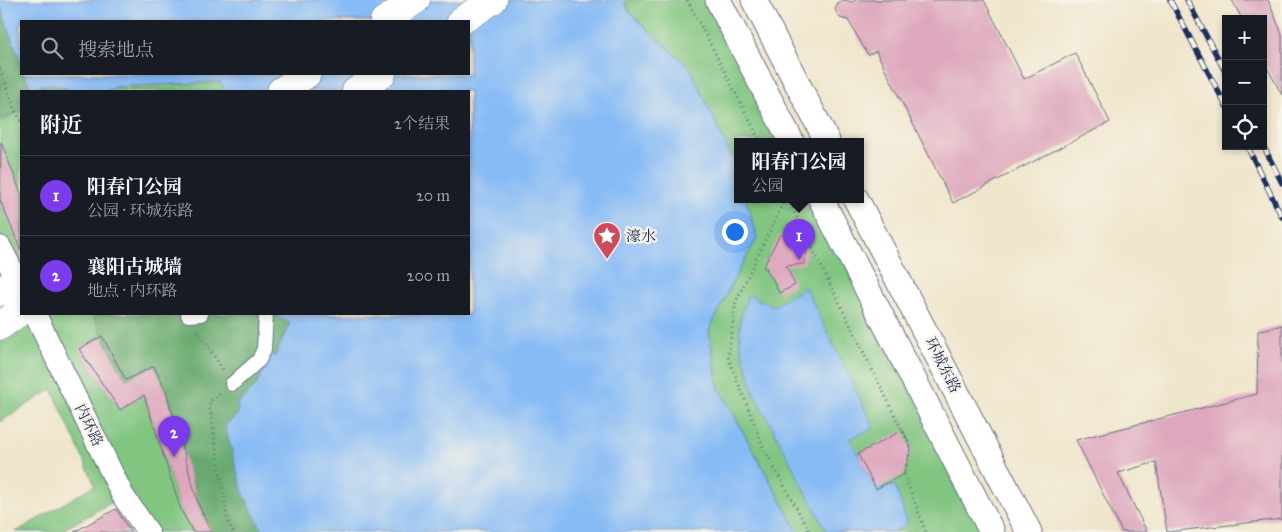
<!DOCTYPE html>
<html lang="zh">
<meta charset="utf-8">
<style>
body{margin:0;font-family:"IM FELL Great Primer","Noto Serif SC",serif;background:#242831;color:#f1f3f6}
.controls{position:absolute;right:15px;top:15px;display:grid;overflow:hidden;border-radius:0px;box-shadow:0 2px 8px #0003}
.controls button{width:45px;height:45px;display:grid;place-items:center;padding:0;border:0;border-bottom:1px solid #363941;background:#171b24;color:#f1f3f6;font:25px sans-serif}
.you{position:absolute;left:734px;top:231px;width:18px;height:18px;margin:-12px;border:4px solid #fff;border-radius:50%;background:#1a73e8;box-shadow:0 0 0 8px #1a73e833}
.badge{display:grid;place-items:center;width:32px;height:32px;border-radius:50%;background:#7c3aed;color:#fff;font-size:16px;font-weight:700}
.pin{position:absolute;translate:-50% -41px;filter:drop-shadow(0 1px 2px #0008)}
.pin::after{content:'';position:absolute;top:26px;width:18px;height:15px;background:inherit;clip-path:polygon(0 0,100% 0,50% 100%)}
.popup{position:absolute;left:734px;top:138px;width:130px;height:65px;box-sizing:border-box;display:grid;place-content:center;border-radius:0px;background:#171b24;filter:drop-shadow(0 1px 4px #0005);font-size:16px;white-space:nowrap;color:#9ea1a6}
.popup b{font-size:19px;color:#f1f3f6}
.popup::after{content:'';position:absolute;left:50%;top:100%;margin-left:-10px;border:10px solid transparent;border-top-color:#171b24}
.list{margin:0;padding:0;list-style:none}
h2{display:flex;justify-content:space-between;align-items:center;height:65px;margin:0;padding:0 20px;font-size:21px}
h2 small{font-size:16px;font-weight:400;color:#9ea1a6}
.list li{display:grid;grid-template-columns:32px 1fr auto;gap:15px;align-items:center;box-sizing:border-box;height:80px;padding:0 20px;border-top:1px solid #363941}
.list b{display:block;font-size:19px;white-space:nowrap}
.list p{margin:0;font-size:16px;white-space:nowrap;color:#9ea1a6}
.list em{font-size:16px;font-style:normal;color:#9ea1a6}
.icon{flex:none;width:28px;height:28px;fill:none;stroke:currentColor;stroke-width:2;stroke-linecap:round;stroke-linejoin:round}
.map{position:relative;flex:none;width:1282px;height:532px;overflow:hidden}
.search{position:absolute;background:#171b24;box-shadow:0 2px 8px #0003;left:20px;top:20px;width:450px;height:55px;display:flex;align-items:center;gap:12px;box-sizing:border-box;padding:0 18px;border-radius:0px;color:#9ea1a6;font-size:19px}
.panel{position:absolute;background:#171b24;box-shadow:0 2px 8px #0003;left:20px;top:90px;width:450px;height:225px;border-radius:0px}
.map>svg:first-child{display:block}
.green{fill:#80c580;stroke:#4e7a6f}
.forest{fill:#68aa6e;stroke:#426c66}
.water{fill:#87bbf5;stroke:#5175aa}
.building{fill:#dea7bd}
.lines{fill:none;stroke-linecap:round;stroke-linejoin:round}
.pedestrian-casing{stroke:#656f84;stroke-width:16}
.tertiary-casing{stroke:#656f84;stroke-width:24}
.secondary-casing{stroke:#656f84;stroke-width:27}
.primary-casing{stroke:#656f84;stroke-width:29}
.path{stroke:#656f84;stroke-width:3;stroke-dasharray:1 4;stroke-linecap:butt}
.pedestrian{stroke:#fff;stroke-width:14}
.tertiary{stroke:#fff;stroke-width:22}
.secondary{stroke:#fff;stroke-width:25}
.primary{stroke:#fff;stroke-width:28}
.rail-casing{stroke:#1b2f5e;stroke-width:5.5}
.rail{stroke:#f7f3e8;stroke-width:4;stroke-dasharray:11;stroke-linecap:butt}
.labels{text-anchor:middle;stroke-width:4.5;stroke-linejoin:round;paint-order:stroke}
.poi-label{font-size:15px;fill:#1b2f5e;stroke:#f7f3e8;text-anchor:start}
.street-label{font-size:15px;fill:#1b2f5e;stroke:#f7f3e8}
</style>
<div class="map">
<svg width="1282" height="532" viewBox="0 0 1282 532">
<rect width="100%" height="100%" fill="#f7f3e8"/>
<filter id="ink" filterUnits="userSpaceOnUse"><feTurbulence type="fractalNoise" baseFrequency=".02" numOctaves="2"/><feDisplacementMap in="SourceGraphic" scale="10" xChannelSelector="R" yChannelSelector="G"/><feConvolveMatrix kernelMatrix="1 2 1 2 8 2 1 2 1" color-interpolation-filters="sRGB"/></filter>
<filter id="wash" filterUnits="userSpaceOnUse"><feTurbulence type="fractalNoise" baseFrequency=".0096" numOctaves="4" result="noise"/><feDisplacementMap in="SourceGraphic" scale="20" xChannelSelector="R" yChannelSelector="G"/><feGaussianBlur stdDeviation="1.12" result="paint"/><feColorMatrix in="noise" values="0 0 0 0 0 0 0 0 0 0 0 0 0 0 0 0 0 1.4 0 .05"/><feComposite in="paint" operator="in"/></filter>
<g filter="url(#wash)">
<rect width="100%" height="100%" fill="#efe5ca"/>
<path class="green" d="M 625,0 L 718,0 L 791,141 L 738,141 L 738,171 L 690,69 L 631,14 Z
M 0,5 L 21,64 L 21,74 L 25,74 L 30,89 C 46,85 58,85 72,91 L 21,91 L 21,288 L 0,247 Z
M 220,82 L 226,91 L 107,91 L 115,87 Z
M 746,199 L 821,199 L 992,532 L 798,532 L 718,386 L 709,331 L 733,281 L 757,238 Z
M 21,314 L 274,314 L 243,493 L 263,532 L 211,532 L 198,503 L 167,394 L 154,366 L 126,380 L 102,336 L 79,349 L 120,410 L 144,395 L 181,510 L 193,532 L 148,532 L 123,496 L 59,532 L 16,532 L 95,485 L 52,389 L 0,422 L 0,326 Z"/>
<path class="forest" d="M 0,5 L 21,64 L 21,74 L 25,74 L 31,91 L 21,91 L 21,110 L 0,122 Z
M 92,314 L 274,314 L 273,315 L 290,323 L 275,356 L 268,355 C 261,380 257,387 238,404 L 243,493 L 263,532 L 211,532 L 198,503 L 167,394 L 154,366 L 126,380 Z"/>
<path class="water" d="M 0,0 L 623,0 L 631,14 L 690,68 L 737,168 L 738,199 L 746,199 L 757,238 L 733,281 L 709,331 L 718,386 L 798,532 L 263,532 L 243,493 L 225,426 L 238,414 L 237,404 C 257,387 261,380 268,355 L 275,356 L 290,323 L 273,315 L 469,314 L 469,91 L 226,91 L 220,82 L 115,87 L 107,91 L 72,91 L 61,86 L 45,85 L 31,89 L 25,74 L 469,74 L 469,21 L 21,21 L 21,64 L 0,5 Z
M 805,287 L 874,428 L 850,439 L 876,489 L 895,485 L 908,524 L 893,532 L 827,532 L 754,393 L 740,344 L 740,320 L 748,295 L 774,306 Z"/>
<g id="blocks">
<path class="building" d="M 845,0 L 852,2 L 856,0 L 984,0 L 1024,79 L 1075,53 L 1110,122 L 953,203 L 876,51 L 868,55 L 848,20 L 840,18 L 835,10 L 838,2 Z
M 1232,0 L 1268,0 L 1282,34 L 1282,95 L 1263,60 L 1263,19 L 1242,19 Z
M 1,142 L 21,193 L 21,250 L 0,200 Z
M 791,232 L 800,238 L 807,251 L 804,264 L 786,266 L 795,285 L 779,293 L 772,278 L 767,272 L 767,268 L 763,268 L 779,236 Z
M 1282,325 L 1282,519 L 1167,532 L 1156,462 L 1118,473 L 1147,532 L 1122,532 L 1076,440 L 1257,394 L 1258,331 Z
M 102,336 L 126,380 L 154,366 L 167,394 L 198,503 L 211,532 L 193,532 L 181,510 L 144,395 L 120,410 L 79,349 Z
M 903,430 L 911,448 L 904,474 L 876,489 L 858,454 Z
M 116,509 L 131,532 L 74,532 Z"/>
</g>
</g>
<g filter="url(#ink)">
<use href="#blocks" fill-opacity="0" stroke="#656f84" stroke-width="1"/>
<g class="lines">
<defs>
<path id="pedestrian" d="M 188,315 L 201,314
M 232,384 L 259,360 L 264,349 L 266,314"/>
<path id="tertiary" d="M 0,247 L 21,287
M 35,314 L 123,496 L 148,532"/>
<path id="secondary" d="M 718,0 L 791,141
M 754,0 L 827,141
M 821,199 L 992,532
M 856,199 L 1029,532"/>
<path id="primary" d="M 384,21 L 416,0
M 461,21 L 493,0
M 281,91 L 307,74
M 356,91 L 382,74
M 0,292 L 21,278
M 0,326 L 21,311"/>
</defs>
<use href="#pedestrian" class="pedestrian-casing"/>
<use href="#tertiary" class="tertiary-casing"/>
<use href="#secondary" class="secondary-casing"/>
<use href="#primary" class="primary-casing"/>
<path class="path" d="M 687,0 L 721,64 L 760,141
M 0,69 L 16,113 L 21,121
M 785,199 L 736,301 L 728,357 L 765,451 L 810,532
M 788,199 L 911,448 L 904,474 L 926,532
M 198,331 L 223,370
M 219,393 L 209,402 L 228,522 L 233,532"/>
<use href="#pedestrian" class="pedestrian"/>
<use href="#tertiary" class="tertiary"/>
<use href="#secondary" class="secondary"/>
<use href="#primary" class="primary"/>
<defs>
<path id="rail" d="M 1170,0 L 1226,106
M 1187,0 L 1226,73
M 1263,145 L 1282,183
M 1247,146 L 1282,217"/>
</defs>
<use href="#rail" class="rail-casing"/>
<use href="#rail" class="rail"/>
</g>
</g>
<defs>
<symbol id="sight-pin" viewBox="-11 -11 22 30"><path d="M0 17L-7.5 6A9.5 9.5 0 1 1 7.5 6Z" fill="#d1495b" stroke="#f7f3e8"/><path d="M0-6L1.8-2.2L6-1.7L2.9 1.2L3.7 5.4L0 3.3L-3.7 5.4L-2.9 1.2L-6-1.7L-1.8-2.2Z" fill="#fff"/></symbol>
</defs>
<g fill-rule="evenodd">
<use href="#sight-pin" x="591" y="220" width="32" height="43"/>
</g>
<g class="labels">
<g class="poi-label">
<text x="626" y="241">濠水</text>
</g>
<g class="street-label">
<text transform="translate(943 365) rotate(63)" y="5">环城东路</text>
<text transform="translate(89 425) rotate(64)" y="5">内环路</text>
</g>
</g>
</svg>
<div class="controls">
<button>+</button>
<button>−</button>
<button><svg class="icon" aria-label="locate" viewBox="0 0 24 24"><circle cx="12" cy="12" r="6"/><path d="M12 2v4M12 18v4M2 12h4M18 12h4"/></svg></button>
</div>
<div class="you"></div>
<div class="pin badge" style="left:799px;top:260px">1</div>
<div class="popup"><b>阳春门公园</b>公园</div>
<div class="pin badge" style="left:174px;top:457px">2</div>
<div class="search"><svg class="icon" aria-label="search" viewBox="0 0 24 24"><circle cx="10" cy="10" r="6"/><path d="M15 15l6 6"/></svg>搜索地点</div>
<section class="panel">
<h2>附近<small>2个结果</small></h2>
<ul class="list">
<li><span class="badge">1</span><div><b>阳春门公园</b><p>公园 · 环城东路</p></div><em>20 m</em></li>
<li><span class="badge">2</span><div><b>襄阳古城墙</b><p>地点 · 内环路</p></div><em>200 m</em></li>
</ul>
</section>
</div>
